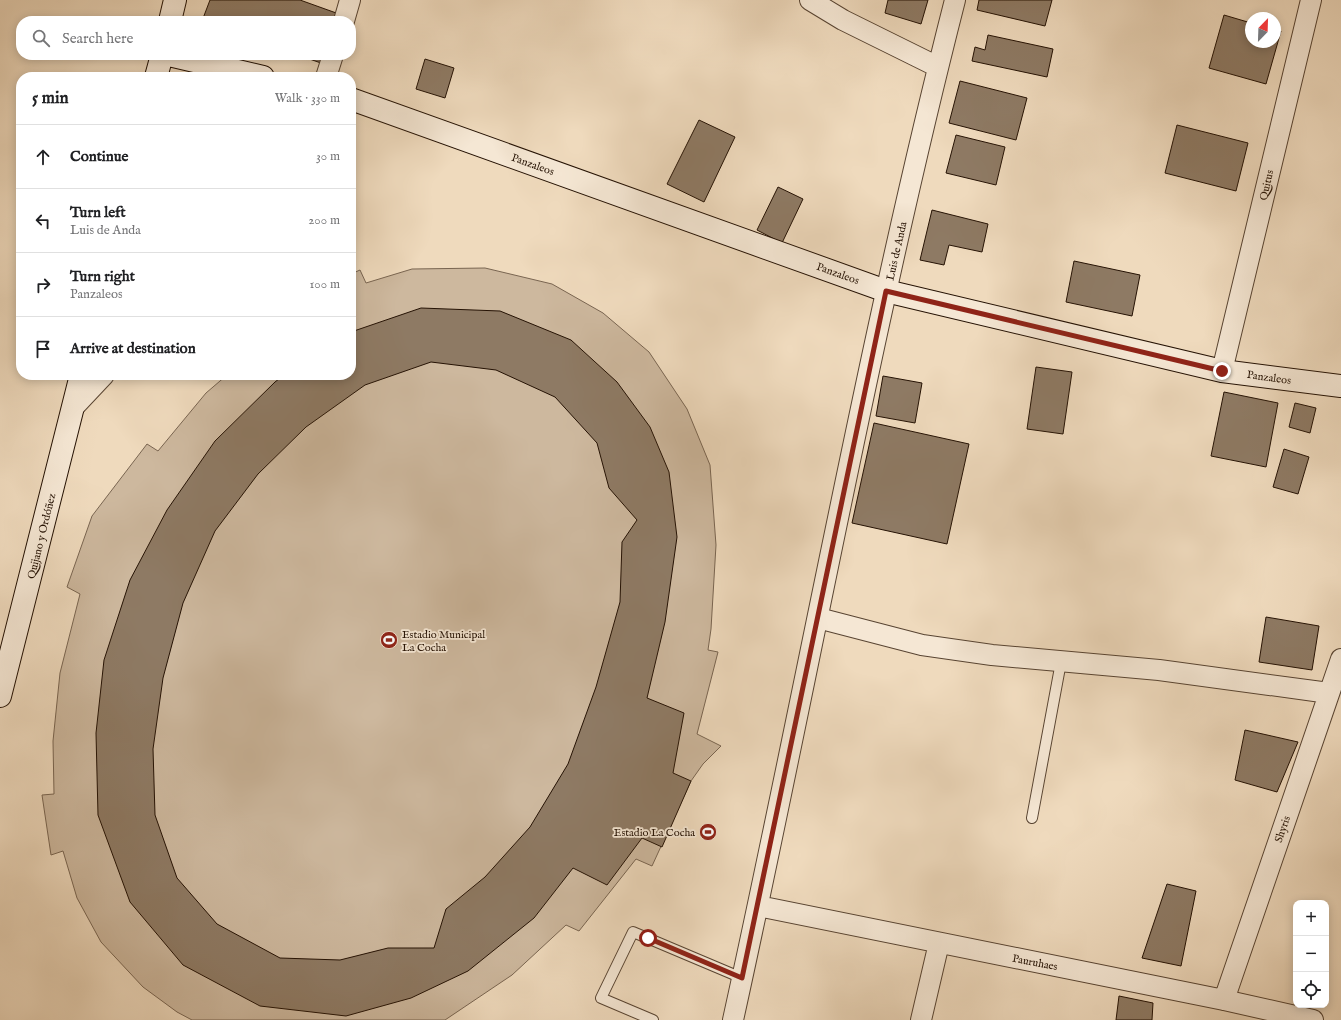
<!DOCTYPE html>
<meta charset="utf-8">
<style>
body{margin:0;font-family:"IM FELL English",serif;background:#f2f2f2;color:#202124}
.controls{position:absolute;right:12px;bottom:12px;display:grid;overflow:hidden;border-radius:8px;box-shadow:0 2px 10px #0003}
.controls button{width:36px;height:36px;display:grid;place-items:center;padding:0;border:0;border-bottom:1px solid #e0e0e0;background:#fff;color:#202124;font:20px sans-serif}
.compass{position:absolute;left:1245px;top:12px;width:36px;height:36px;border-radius:50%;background:#fff;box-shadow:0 2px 10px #0003;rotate:23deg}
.stop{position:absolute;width:12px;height:12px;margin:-9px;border:3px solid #8f2418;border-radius:50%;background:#fff}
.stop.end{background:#8f2418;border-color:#fff;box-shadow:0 1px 4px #0008}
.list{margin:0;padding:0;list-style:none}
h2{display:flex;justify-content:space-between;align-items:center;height:52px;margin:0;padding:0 16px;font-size:17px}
h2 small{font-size:13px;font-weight:400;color:#757577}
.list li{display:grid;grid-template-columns:26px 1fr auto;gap:12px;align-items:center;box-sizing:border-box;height:64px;padding:0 16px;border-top:1px solid #e0e0e0}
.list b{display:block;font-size:15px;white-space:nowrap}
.list p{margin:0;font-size:13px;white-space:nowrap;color:#757577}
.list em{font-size:13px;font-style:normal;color:#757577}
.icon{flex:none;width:22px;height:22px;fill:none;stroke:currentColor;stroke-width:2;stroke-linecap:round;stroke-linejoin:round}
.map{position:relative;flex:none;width:1341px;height:1020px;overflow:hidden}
.search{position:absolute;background:#fff;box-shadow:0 2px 10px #0003;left:16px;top:16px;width:340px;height:44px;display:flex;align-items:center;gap:10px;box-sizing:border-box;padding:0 14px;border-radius:16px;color:#757577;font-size:15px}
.panel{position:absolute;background:#fff;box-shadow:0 2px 10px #0003;left:16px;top:72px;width:340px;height:308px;border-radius:16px}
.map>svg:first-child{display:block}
.green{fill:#cdb89e;stroke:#796551}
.building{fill:#8e7a64;stroke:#251204;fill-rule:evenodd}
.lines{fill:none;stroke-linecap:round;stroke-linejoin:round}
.lane-casing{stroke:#584432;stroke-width:12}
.street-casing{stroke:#584432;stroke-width:22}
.secondary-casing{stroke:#251204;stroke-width:24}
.lane{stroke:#f5e7d4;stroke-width:10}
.street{stroke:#f5e7d4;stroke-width:20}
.secondary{stroke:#f5e7d4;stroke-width:22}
.route{stroke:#8f2418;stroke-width:5}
.labels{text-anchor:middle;stroke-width:3.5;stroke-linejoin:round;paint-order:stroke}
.street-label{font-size:11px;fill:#251204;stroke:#f5e7d4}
.poi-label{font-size:11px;fill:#251204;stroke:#f5e7d4;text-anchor:start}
</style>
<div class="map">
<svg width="1341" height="1020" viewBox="0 0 1341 1020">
<rect width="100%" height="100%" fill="#efdabd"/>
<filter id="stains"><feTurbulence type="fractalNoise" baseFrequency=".005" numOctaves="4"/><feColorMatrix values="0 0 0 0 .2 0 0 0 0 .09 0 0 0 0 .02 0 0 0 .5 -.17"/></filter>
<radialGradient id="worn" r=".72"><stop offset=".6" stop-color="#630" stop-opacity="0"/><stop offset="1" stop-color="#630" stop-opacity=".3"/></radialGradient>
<path class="green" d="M 485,268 L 552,284 L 603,313 L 649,352 L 687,409 L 710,465 L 716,545 L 711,629 L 708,650 L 718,652 L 697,734 L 721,746 L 703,764 L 691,781 L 652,866 L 636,859 L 579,931 L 566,925 L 512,975 L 445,1020 L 192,1020 L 177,1012 L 143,987 L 101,942 L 77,898 L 63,851 L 51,855 L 42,795 L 54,794 L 53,741 L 60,673 L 80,594 L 67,587 L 92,516 L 147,444 L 158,451 L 206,393 L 227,375 L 351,375 L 351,274 L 360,270 L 366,283 L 412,269 Z"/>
<path class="building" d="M 210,0 L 300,0 L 339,14 L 337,21 L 202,21 Z
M 888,0 L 928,0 L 921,24 L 885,13 Z
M 979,0 L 1052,0 L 1045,26 L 977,10 Z
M 1224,15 L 1251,23 L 1251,42 L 1275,42 L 1275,29 L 1281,31 L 1266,84 L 1209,68 Z
M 988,35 L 1053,49 L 1047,77 L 972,61 L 975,47 L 985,50 Z
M 298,55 L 324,55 L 321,63 Z
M 425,59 L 454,68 L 445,98 L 416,89 Z
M 960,81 L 1027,98 L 1016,140 L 949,123 Z
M 699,120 L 735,137 L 704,202 L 667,184 Z
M 1177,125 L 1248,143 L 1236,191 L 1165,173 Z
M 956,135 L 1005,147 L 996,185 L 946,173 Z
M 778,187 L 803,199 L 782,243 L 757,230 Z
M 932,210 L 988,224 L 982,252 L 949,245 L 944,265 L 920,260 Z
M 1074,261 L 1140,275 L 1132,316 L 1066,302 Z
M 421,308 L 500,311 L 571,340 L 617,382 L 650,427 L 669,472 L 677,537 L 665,622 L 647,698 L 684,713 L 673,773 L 691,781 L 662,847 L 642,838 L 607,885 L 573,868 L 534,918 L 468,971 L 411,998 L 346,1016 L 260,1006 L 183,965 L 130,902 L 98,815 L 96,733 L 104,660 L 130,580 L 167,510 L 215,441 L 275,382 L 284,375 L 351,375 L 351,332 ZM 431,362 L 496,370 L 555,397 L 597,443 L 609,488 L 637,520 L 622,542 L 620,602 L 596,687 L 568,764 L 530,827 L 485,877 L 446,909 L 434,948 L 388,948 L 340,960 L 280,958 L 217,924 L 177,878 L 155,815 L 153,749 L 163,678 L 183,603 L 215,531 L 258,474 L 306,427 L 365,385 Z
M 1036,367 L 1072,372 L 1063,434 L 1027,429 Z
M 883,376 L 922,383 L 915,423 L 876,416 Z
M 1224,392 L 1278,403 L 1266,467 L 1211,456 Z
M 1295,403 L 1316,408 L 1310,433 L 1289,427 Z
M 874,423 L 969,444 L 947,544 L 852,523 Z
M 1284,449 L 1309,457 L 1298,494 L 1273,487 Z
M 1266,617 L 1319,626 L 1312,670 L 1259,662 Z
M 1245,730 L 1298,742 L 1277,792 L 1235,780 Z
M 1167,884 L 1196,891 L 1181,966 L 1142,958 Z
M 1119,996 L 1153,1003 L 1152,1020 L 1116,1020 Z"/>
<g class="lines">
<defs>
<path id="lane" d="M 1032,818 L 1061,662
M 653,1020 L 601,998 L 633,932 L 742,978"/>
<path id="street" d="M 810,0 L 843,20 L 938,67
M 344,21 L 350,0
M 326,77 L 333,55
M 1222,371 L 1311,0
M 72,409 L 104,375
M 818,618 L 922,645 L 992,655 L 1159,670 L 1329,693
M 758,906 L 1224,1000 L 1313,1020
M 1224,1000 L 1341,659
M 733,1020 C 808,680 869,337 955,0
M 921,1020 L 939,943"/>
<path id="secondary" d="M 170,21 L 175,0
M 169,55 L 263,77
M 156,77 L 162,55
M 351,99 L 886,291 L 1222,371 L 1341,386
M 0,696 L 81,375"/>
</defs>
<use href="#lane" class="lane-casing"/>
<use href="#street" class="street-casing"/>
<use href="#secondary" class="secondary-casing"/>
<use href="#lane" class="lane"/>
<use href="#street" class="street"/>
<use href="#secondary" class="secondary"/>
</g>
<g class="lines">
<path class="route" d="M 648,938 L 742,978 L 886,291 L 1222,371"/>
</g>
<defs>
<symbol id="stadium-disc" viewBox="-11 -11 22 22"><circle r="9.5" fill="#8f2418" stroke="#f5e7d4"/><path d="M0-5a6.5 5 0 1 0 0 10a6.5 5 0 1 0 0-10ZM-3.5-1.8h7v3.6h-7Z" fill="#fff"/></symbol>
</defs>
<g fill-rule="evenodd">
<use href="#stadium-disc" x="379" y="630" width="20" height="20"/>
<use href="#stadium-disc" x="698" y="822" width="20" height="20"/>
</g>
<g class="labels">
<g class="street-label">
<text transform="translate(533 164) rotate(20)" y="4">Panzaleos</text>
<text transform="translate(1266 185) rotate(-77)" y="4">Quitus</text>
<text transform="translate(896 251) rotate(-77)" y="4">Luis de Anda</text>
<text transform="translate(838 273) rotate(20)" y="4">Panzaleos</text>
<text transform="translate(1269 377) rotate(8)" y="4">Panzaleos</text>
<text transform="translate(41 536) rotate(-76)" y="4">Quijano y Ordóñez</text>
<text transform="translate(1282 829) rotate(-71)" y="4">Shyris</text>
<text transform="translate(1035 962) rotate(11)" y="4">Pauruhaes</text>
</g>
<g class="poi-label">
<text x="402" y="638">Estadio Municipal<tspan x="402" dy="13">La Cocha</tspan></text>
<text x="695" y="836" text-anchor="end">Estadio La Cocha</text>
</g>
</g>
<rect width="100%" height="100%" filter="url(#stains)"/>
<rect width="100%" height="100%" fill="url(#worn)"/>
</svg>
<div class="controls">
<button>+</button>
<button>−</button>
<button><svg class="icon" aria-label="locate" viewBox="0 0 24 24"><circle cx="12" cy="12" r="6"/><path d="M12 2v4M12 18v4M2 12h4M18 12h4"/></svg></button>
</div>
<svg class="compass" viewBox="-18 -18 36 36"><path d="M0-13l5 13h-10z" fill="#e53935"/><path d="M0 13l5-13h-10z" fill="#757577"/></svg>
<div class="stop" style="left:648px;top:938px"></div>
<div class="stop end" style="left:1222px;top:371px"></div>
<div class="search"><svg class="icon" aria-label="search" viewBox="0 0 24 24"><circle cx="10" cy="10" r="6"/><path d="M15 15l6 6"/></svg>Search here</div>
<section class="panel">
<h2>5 min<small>Walk · 330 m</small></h2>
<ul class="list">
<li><svg class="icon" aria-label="ahead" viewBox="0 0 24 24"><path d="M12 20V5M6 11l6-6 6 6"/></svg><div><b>Continue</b></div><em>30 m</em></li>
<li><svg class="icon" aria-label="left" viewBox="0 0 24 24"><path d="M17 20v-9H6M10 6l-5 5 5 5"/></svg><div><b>Turn left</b><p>Luis de Anda</p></div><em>200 m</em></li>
<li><svg class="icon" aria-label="right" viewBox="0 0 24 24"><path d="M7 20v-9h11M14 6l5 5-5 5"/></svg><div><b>Turn right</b><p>Panzaleos</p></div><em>100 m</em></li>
<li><svg class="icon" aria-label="arrive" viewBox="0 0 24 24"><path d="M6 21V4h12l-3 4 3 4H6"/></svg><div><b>Arrive at destination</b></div></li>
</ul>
</section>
</div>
